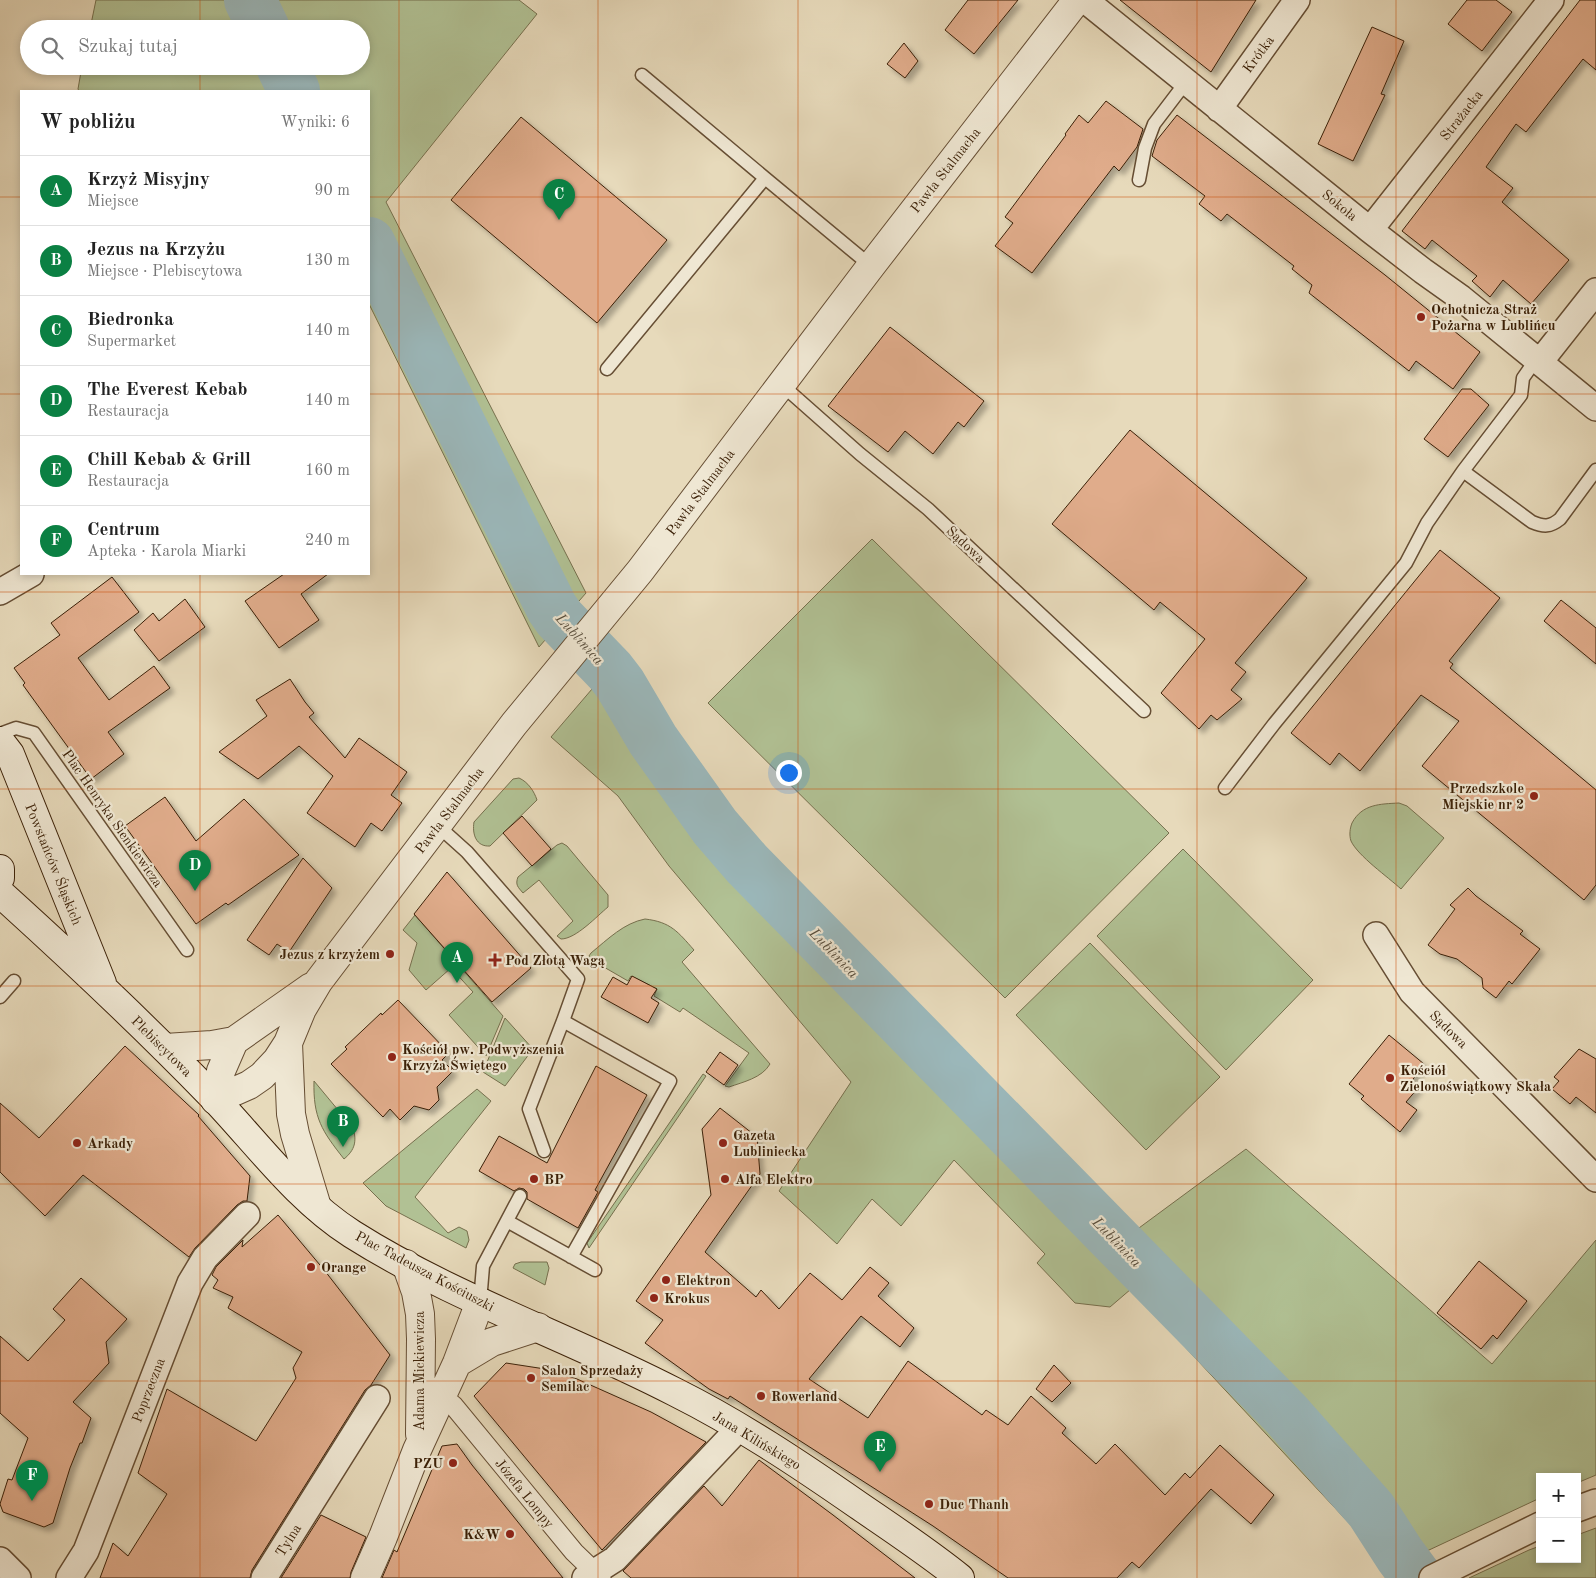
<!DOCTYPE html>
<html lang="pl">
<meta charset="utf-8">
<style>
body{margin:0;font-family:"Old Standard TT",serif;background:#f6f6f6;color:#222}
.controls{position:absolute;right:15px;bottom:15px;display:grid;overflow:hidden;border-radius:0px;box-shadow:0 2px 8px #0003}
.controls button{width:45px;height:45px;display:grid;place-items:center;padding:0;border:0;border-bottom:1px solid #e0e0e0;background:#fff;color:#222;font:25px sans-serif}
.you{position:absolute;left:788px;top:772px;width:18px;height:18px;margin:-12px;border:4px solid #fff;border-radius:50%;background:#1a73e8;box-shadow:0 0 0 8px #1a73e833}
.badge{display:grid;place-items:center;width:32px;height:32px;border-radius:50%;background:#0b8043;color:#fff;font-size:16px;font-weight:700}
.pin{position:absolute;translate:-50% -41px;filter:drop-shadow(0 1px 2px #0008)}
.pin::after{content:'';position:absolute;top:26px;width:18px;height:15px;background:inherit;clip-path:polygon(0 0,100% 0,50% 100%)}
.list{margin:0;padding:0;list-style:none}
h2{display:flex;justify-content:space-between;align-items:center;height:65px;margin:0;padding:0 20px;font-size:21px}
h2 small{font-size:16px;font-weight:400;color:#767676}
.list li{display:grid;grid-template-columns:32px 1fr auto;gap:15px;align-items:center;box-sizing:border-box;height:70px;padding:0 20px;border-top:1px solid #e0e0e0}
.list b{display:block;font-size:19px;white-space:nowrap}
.list p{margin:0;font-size:16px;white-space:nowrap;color:#767676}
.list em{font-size:16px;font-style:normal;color:#767676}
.icon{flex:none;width:28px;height:28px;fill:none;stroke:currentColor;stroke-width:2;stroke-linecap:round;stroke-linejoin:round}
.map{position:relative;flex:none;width:1596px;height:1578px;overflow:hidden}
.search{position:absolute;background:#fff;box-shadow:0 2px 8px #0003;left:20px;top:20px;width:350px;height:55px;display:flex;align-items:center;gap:12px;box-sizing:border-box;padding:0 18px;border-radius:28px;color:#767676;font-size:19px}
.panel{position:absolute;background:#fff;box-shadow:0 2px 8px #0003;left:20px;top:90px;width:350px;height:485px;border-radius:0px}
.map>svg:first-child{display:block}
.green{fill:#b1c194;stroke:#76704e}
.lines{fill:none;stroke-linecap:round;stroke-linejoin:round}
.river{stroke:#9bb8bb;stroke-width:52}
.building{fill:#e0ac8b;stroke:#3b2007;filter:url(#shadow)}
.service-casing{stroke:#664e34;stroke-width:15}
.pedestrian-casing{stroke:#664e34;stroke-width:21}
.minor-casing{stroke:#664e34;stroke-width:28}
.tertiary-casing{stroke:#664e34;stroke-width:30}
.secondary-casing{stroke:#3b2007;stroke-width:30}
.service{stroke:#efe7d3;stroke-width:12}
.pedestrian{stroke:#efe7d3;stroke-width:19}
.minor{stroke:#efe7d3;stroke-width:25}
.tertiary{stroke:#efe7d3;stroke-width:28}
.secondary{stroke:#efe7d3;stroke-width:28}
.grid{fill:none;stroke:#ce500b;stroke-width:1;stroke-opacity:0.55}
.poi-dot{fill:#8f2418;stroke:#efe7d3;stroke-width:2}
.labels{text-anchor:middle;stroke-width:4.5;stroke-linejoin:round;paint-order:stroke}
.street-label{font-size:14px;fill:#3b2007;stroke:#efe7d3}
.poi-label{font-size:14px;font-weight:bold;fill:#3b2007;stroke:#efe7d3;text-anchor:start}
.water-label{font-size:15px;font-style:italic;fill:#584e3d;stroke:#efe7d3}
</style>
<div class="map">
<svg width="1596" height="1578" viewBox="0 0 1596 1578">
<defs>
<filter id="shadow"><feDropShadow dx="4.5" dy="4.5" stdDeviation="2.5" flood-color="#0004"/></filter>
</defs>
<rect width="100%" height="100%" fill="#e7dabb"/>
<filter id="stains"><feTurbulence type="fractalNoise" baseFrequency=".004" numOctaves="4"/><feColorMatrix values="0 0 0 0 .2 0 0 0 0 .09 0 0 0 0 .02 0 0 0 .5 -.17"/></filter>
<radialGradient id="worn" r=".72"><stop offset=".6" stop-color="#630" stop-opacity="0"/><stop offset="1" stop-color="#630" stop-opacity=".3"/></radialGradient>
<path class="green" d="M 96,0 L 519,0 L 537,14 L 386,202 L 586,593 L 539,647 L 369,304 L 369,91 L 79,91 L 78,89 L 82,66 L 361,66 L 361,29 L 90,29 Z
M 872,539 L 1169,833 L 1005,998 L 708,703 Z
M 598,682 L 705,837 L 989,1124 L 1140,1281 L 1254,1396 L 1362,1509 L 1397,1564 L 1390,1567 L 1131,1289 L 1110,1307 L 1075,1303 L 1037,1263 L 1045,1254 L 954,1160 L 901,1226 L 872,1199 L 837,1244 L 779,1191 L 851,1082 L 669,866 L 618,796 L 551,737 Z
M 519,778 C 528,782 534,791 537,800 L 490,846 C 476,847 472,834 474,822 L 513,779 Z
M 1399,803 L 1407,806 L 1444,838 L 1401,889 C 1388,877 1358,856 1351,841 C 1349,835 1350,828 1352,823 C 1362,804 1380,804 1399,803 Z
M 562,843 L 567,846 L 608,895 L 608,907 C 597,916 576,939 561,939 L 557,936 L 573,921 L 539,880 L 523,893 C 518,887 515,885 518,877 L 557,845 Z
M 1183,849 L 1313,980 L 1226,1070 L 1097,936 Z
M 415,915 L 503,1016 L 486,1056 L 449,1015 L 473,992 L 451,968 L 426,990 L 409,970 L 417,943 L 403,930 Z
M 645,919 C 671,922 678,932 694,950 L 682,962 L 770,1064 C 762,1078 743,1082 729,1087 L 725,1086 L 749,1053 L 683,1008 L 680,1012 L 654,996 L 657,989 L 631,976 L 628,981 L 590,959 L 589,956 L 591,953 C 608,939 624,923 645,919 Z
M 1090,943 L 1220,1077 L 1146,1150 L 1016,1015 Z
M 505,1018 L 533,1049 L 505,1086 L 483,1072 Z
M 703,1074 L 706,1076 L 589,1248 L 587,1243 Z
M 314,1081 L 353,1128 C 357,1141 355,1150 344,1159 C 322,1131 313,1118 314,1081 Z
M 477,1089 L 491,1101 L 415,1197 L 448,1233 L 459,1227 L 467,1231 L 469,1240 L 466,1248 L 386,1206 L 363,1183 Z
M 1246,1149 L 1492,1364 L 1596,1240 L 1596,1475 L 1577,1483 L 1577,1477 L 1540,1477 L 1540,1498 L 1412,1558 L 1374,1500 L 1291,1411 L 1124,1239 Z
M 521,1262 L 547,1262 L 549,1268 L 545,1285 L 513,1268 L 515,1264 Z
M 1596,1528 L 1596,1578 L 1469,1578 L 1529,1550 L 1540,1546 L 1540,1559 L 1577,1559 L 1577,1535 Z"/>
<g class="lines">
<path class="river" d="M 250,0 L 264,29
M 282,66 L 294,91
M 369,243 L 552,608 L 559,618 L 610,671 L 620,684 L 653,740 L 715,827 L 747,864 L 1286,1414 L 1371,1510 L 1400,1555 L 1417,1578"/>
</g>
<path class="building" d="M 968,0 L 1018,0 L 974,54 L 945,30 Z
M 1120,0 L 1256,0 L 1211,72 Z
M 1467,0 L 1496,0 L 1512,12 L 1482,51 L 1448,24 Z
M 1580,0 L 1596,0 L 1596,70 L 1583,59 L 1526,132 L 1516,124 L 1486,167 L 1513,188 L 1502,202 L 1569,260 L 1531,304 L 1503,280 L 1490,297 L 1472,281 L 1477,276 L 1432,240 L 1425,249 L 1402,231 Z
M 1372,27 L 1404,41 L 1381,94 L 1385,95 L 1353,161 L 1318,144 Z
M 904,43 L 918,61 L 905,78 L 887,64 Z
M 1106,101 L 1143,129 L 1137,147 L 1119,171 L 1114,166 L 1032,273 L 995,246 L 1013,223 L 1005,217 L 1066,135 L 1065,134 L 1079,115 L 1088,123 Z
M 1177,115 L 1385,275 L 1480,352 L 1453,389 L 1416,361 L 1409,371 L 1309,293 L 1312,285 L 1292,269 L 1294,266 L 1227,214 L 1221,221 L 1199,204 L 1205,196 L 1152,156 L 1157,140 Z
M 521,117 L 667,240 L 597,323 L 451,200 Z
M 890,327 L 984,401 L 964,427 L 958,422 L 933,454 L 905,431 L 888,452 L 828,406 Z
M 1462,389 L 1471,389 L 1489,405 L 1448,457 L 1424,439 Z
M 1130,430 L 1307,578 L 1235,663 L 1246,672 L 1231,690 L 1242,699 L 1217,720 L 1211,715 L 1199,729 L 1161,693 L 1205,639 L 1160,602 L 1154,610 L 1052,524 Z
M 1440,550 L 1500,598 L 1449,661 L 1453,664 L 1450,668 L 1596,790 L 1596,885 L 1584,900 L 1422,766 L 1459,721 L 1421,695 L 1360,771 L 1339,753 L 1330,765 L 1291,733 Z
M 284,574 L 328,574 L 301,594 L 319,620 L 279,648 L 245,601 Z
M 112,577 L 139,612 L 78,658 L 109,700 L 154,666 L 170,688 L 108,732 L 124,754 L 91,779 L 23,685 L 25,683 L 14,668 L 60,635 L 51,623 Z
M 185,599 L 205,627 L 159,661 L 134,630 L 153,613 L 159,621 Z
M 1561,600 L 1596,628 L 1596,664 L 1544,621 Z
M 290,679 L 305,702 L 314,713 L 309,717 L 345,758 L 359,738 L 407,772 L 391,795 L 402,803 L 382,831 L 371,823 L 355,847 L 307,813 L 333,776 L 299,746 L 258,779 L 219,752 L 267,716 L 256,700 Z
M 165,797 L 196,841 L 244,799 L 299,855 L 228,905 L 226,903 L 196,924 L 125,826 Z
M 522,816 L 551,849 L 532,866 L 503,833 Z
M 303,858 L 332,888 L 289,952 L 277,944 L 269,955 L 247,940 Z
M 447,872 L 531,968 L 492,1002 L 414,914 Z
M 1468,888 L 1476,896 L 1523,931 L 1520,934 L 1540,949 L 1512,984 L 1509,981 L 1496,998 L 1483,988 L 1482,978 L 1457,959 L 1440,954 L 1428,945 L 1455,909 L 1450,905 Z
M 632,976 L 657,989 L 651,998 L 659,1003 L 648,1023 L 601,997 L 613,977 L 627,985 Z
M 398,1000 L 449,1053 L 442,1060 L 453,1071 L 437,1087 L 439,1100 L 429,1110 L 414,1106 L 400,1120 L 390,1109 L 383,1117 L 331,1064 L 347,1049 L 345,1047 L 381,1013 L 382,1015 Z
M 1389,1035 L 1424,1064 L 1411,1082 L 1418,1088 L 1406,1102 L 1417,1110 L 1400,1132 L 1361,1099 L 1364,1096 L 1349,1084 Z
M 125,1046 L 199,1115 L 198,1116 L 250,1176 L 247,1201 L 243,1201 L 237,1205 L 195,1248 L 189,1257 L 83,1175 L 45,1216 L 0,1172 L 0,1103 L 39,1138 Z
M 1579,1049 L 1596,1059 L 1596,1113 L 1576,1097 L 1570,1104 L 1552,1089 L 1559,1081 L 1554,1077 Z
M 720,1052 L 738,1065 L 724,1085 L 706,1072 Z
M 596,1066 L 647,1095 L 595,1190 L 598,1192 L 578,1228 L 527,1199 L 527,1192 L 524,1189 L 519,1188 L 514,1191 L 479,1171 L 499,1136 L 547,1163 Z
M 720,1108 L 757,1137 L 760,1174 L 705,1252 L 756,1297 L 761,1290 L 779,1309 L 810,1273 L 842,1300 L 870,1267 L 889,1283 L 878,1296 L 914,1328 L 900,1347 L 861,1316 L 809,1379 L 868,1418 L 908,1361 L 982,1415 L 986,1410 L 1008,1425 L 1031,1396 L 1066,1428 L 1062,1433 L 1096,1464 L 1115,1444 L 1165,1495 L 1185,1473 L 1190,1478 L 1220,1445 L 1274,1495 L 1251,1524 L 1211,1489 L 1139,1568 L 1132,1562 L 1117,1578 L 1008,1578 L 933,1526 L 730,1396 L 728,1399 L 709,1389 L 645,1343 L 663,1320 L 636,1301 L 711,1195 L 702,1129 Z
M 278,1215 L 325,1271 L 390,1355 L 371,1385 L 365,1390 L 252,1570 L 250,1578 L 100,1578 L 113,1543 L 128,1556 L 167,1494 L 138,1473 L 167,1389 L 256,1441 L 296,1378 L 293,1368 L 302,1352 L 228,1308 L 233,1297 L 213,1288 L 218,1280 L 212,1275 L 216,1267 L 243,1240 L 242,1247 Z
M 1479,1261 L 1527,1301 L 1497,1339 L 1493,1335 L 1481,1349 L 1437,1313 Z
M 81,1278 L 127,1319 L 106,1342 L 109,1363 L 73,1402 L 91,1418 L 82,1443 L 80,1443 L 70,1468 L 53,1523 L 44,1527 L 3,1512 L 0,1504 L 8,1479 L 12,1480 L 28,1438 L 0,1413 L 0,1336 L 28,1361 L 65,1320 L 53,1309 Z
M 506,1363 L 545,1369 L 577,1379 L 651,1412 L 706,1442 L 602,1550 L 474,1396 Z
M 1054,1365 L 1071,1383 L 1052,1402 L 1036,1389 Z
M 457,1444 L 472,1465 L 563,1578 L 382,1578 L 394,1550 L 397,1552 L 442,1446 Z
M 759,1460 L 833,1515 L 915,1578 L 631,1578 L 623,1571 L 704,1486 L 722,1506 Z
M 321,1515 L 366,1537 L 351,1572 L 350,1578 L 281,1578 Z"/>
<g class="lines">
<defs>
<path id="service" d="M 642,75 L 765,178
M 1139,180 L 1145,148 L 1154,124 L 1186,82
M 1537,360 L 1530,368 L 1523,378 L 1521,395 L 1463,471 L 1532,522 C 1544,527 1550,527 1560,519 L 1596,470
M 607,369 L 765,178 L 871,266
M 782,385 L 860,454 L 928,509 L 1144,711
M 0,734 L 16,728 L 34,733 L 187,950
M 1225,788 L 1274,724 L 1406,563 L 1427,523 L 1463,471
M 437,825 L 467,852 L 578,979 L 563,1021 L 529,1109 L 544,1151
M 0,997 L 14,981
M 563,1021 L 670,1081 L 571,1257
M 507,1221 L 595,1270
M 480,1302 L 483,1266 L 520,1196"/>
<path id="pedestrian" d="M 453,1405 L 574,1552 L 601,1578"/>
<path id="minor" d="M 1085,0 L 1370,230 L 1423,271 L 1461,298 L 1596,408
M 1219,109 L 1297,0
M 1370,230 L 1551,0
M 1537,360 L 1547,353 L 1596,291
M 0,592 L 31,574
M 1376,935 L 1412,992 L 1596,1179
M 1577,1509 L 1596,1502
M 0,1560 L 18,1578
M 69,1578 L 86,1551 L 190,1283 L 205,1258 L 247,1215
M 264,1578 L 377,1398
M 585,1578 L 615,1559 L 739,1428
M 1432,1578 L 1540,1525"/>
<path id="tertiary" d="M 288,1043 L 291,1114 L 295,1134 L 317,1207
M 165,1048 L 212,1045 L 234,1041
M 215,1100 L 249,1085 L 262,1076 L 277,1060 L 288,1043 L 302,1009 L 318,982 L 514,724 L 640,571 L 871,266 L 1077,0
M 215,1100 L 221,1071 L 234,1041 L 311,987
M 406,1264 L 416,1292 L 420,1314 L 421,1339 L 420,1434
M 457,1363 L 492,1342 L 538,1327
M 365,1578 L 383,1537 L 417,1450 L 457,1363 L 480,1302"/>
<path id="secondary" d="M 0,741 L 10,754 L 102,983
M 0,869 L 0,878
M 0,893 C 73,959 144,1026 212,1096 C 257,1143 297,1199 352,1234 C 453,1298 569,1337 675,1392 C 739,1424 799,1464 858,1505 C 893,1529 928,1552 960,1578"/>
</defs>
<use href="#service" class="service-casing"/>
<use href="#pedestrian" class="pedestrian-casing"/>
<use href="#minor" class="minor-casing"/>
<use href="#tertiary" class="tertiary-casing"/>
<use href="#secondary" class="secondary-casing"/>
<use href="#service" class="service"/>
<use href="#pedestrian" class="pedestrian"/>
<use href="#minor" class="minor"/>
<use href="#tertiary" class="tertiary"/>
<use href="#secondary" class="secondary"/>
</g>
<path class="grid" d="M 200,0 L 200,29M 399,0 L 399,1578M 598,0 L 598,1578M 798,0 L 798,1578M 998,0 L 998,1578M 1197,0 L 1197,1578M 1396,0 L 1396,1578M 200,66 L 200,91M 0,197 L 21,197M 369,197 L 1596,197M 0,394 L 21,394M 369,394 L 1596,394M 200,574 L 200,1578M 0,592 L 1596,592M 0,789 L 1596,789M 0,986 L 1596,986M 0,1184 L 1596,1184M 0,1381 L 1596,1381"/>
<g class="poi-dot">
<circle cx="1421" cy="317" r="5"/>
<circle cx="1534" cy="796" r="5"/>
<circle cx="390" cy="954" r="5"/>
<path d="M492.5 952.5h5v5h5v5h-5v5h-5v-5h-5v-5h5z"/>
<circle cx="392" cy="1057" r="5"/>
<circle cx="1390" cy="1078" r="5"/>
<circle cx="77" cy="1143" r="5"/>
<circle cx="723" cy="1143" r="5"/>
<circle cx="534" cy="1179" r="5"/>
<circle cx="725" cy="1179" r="5"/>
<circle cx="311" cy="1267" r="5"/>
<circle cx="666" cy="1280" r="5"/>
<circle cx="654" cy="1298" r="5"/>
<circle cx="531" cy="1378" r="5"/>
<circle cx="761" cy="1396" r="5"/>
<circle cx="453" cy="1463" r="5"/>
<circle cx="929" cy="1504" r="5"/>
<circle cx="510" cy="1534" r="5"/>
</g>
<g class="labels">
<g class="street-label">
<text transform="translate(1258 54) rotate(-54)" y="5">Krótka</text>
<text transform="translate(1461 115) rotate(-52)" y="5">Strażacka</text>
<text transform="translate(945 170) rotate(-52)" y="5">Pawła Stalmacha</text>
<text transform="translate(1340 205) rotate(39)" y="5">Sokoła</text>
<text transform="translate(700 492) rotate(-53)" y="5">Pawła Stalmacha</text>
<text transform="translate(966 544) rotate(43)" y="5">Sądowa</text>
<text transform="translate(449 810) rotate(-53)" y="5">Pawła Stalmacha</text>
<text transform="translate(113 818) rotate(55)" y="5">Plac Henryka Sienkiewicza</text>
<text transform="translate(54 864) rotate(68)" y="5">Powstańców Śląskich</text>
<text transform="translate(1449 1029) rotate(45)" y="5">Sądowa</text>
<text transform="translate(162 1046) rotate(45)" y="5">Plebiscytowa</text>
<text transform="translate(425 1271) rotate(28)" y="5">Plac Tadeusza Kościuszki</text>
<text transform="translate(419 1371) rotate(-90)" y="5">Adama Mickiewicza</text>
<text transform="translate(148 1390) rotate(-69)" y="5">Poprzeczna</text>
<text transform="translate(757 1440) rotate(31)" y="5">Jana Kilińskiego</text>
<text transform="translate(525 1493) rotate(51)" y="5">Józefa Lompy</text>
<text transform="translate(288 1540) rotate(-58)" y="5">Tylna</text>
</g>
<g class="poi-label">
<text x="1431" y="314">Ochotnicza Straż<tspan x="1431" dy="16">Pożarna w Lublińcu</tspan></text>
<text x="1524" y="793" text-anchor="end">Przedszkole<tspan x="1524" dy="16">Miejskie nr 2</tspan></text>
<text x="380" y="959" text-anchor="end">Jezus z krzyżem</text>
<text x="505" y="965">Pod Złotą Wagą</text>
<text x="402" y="1054">Kościół pw. Podwyższenia<tspan x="402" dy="16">Krzyża Świętego</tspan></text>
<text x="1400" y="1075">Kościół<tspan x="1400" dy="16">Zielonoświątkowy Skała</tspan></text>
<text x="733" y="1140">Gazeta<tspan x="733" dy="16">Lubliniecka</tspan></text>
<text x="87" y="1148">Arkady</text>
<text x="544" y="1184">BP</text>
<text x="735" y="1184">Alfa Elektro</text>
<text x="321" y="1272">Orange</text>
<text x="676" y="1285">Elektron</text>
<text x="664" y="1303">Krokus</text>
<text x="541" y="1375">Salon Sprzedaży<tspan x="541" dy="16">Semilac</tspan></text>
<text x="771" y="1401">Rowerland</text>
<text x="443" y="1468" text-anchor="end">PZU</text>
<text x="939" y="1509">Duc Thanh</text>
<text x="500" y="1539" text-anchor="end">K&amp;W</text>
</g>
<g class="water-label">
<text transform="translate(580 639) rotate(48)" y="5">Lublinica</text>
<text transform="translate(834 953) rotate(46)" y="5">Lublinica</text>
<text transform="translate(1117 1242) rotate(46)" y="5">Lublinica</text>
</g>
</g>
<rect width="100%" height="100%" filter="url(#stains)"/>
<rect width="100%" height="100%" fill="url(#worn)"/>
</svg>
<div class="controls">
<button>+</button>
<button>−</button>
</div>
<div class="you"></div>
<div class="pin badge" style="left:457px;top:983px">A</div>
<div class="pin badge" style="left:343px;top:1147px">B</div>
<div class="pin badge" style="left:559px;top:220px">C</div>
<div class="pin badge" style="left:195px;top:891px">D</div>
<div class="pin badge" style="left:880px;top:1472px">E</div>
<div class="pin badge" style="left:32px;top:1501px">F</div>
<div class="search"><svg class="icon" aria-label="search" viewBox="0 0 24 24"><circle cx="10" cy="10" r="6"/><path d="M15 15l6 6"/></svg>Szukaj tutaj</div>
<section class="panel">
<h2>W pobliżu<small>Wyniki: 6</small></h2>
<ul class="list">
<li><span class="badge">A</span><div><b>Krzyż Misyjny</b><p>Miejsce</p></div><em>90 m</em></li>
<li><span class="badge">B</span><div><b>Jezus na Krzyżu</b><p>Miejsce · Plebiscytowa</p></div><em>130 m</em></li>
<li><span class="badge">C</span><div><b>Biedronka</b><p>Supermarket</p></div><em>140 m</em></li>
<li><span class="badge">D</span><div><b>The Everest Kebab</b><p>Restauracja</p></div><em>140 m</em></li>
<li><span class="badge">E</span><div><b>Chill Kebab &amp; Grill</b><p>Restauracja</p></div><em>160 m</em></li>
<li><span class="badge">F</span><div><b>Centrum</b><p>Apteka · Karola Miarki</p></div><em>240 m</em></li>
</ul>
</section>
</div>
